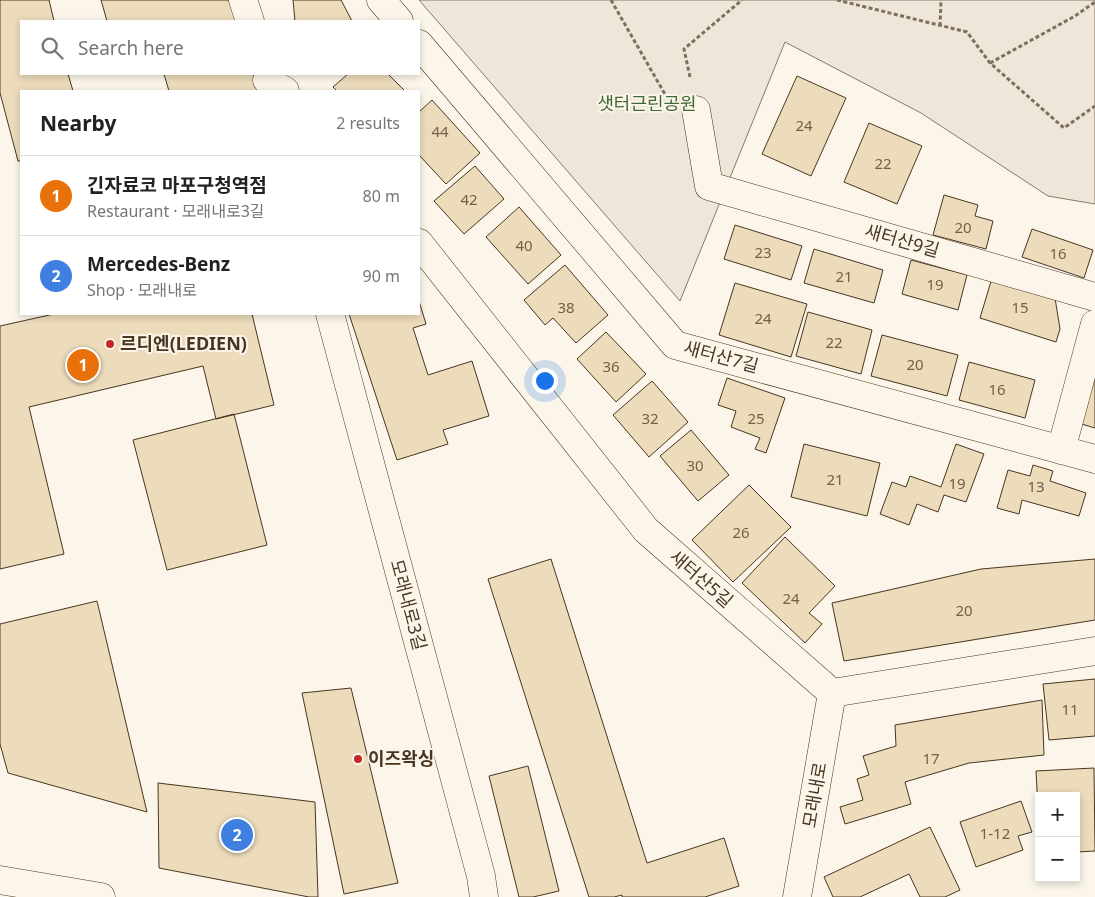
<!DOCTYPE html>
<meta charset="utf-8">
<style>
body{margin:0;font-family:"Noto Sans","Noto Sans KR",sans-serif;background:#f6f6f6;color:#222}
.controls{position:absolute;right:15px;bottom:15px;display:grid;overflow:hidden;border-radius:0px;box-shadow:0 2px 8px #0003}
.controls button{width:45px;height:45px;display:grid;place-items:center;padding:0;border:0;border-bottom:1px solid #e0e0e0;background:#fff;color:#222;font:25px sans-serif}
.you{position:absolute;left:544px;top:380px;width:18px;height:18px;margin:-12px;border:4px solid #fff;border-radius:50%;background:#1a73e8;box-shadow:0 0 0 8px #1a73e833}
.badge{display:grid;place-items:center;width:32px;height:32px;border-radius:50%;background:#c62828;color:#fff;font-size:16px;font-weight:700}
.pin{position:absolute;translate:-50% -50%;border:2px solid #fff;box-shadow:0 1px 5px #0006}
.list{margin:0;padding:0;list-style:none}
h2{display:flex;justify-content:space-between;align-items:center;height:65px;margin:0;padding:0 20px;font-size:21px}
h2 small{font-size:16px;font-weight:400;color:#767676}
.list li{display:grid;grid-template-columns:32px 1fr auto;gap:15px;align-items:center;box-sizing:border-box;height:80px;padding:0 20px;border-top:1px solid #e0e0e0}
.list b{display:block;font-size:19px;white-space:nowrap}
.list p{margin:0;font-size:16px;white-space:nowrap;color:#767676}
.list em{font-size:16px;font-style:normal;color:#767676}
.icon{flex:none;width:28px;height:28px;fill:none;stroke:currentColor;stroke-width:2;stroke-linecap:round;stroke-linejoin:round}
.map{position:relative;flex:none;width:1095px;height:897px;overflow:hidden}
.search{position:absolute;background:#fff;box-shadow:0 2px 8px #0003;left:20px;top:20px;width:400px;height:55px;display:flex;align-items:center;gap:12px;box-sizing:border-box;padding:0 18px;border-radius:0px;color:#767676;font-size:19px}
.panel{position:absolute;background:#fff;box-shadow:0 2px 8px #0003;left:20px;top:90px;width:400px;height:225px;border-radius:0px}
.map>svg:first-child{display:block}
.green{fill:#ede6d9;stroke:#887966}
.building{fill:#ecdcbc;stroke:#4a3520}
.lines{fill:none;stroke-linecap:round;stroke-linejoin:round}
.minor-casing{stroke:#4a3520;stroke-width:29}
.major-casing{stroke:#4a3520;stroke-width:29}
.path{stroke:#7f6f5c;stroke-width:3;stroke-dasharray:4 2.5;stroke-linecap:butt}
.minor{stroke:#fbf6e9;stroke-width:28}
.major{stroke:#fbf6e9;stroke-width:28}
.poi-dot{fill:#c62828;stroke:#fbf6e9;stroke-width:2}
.labels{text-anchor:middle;stroke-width:4;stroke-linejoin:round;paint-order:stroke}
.number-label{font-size:15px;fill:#725f47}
.park-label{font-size:18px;fill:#436837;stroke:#fbf6e9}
.street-label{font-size:18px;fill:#4a3520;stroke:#fbf6e9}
.poi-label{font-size:18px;font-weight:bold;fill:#4a3520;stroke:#fbf6e9;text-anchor:start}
</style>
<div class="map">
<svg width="1095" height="897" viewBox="0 0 1095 897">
<rect width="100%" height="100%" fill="#fbf6e9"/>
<path class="green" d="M 419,0 L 1095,0 L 1095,204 L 1048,196 L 921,113 L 785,42 L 680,301 Z"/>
<path class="building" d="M 0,0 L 49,0 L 54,21 L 21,21 L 21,74 L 68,74 L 73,91 L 21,91 L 21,161 L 18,161 L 0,93 Z
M 101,0 L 233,0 L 239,21 L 107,21 Z
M 293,0 L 341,0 L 352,21 L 295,21 Z
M 164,74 L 253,74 L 258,91 L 169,91 Z
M 348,74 L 388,74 L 405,91 L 337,91 L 333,87 Z
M 797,76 L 846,98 L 811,176 L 762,154 Z
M 432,100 L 480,153 L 446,184 L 419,155 L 419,112 Z
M 869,123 L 922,146 L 897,204 L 844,182 Z
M 475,166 L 504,199 L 464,234 L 434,201 Z
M 944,195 L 978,205 L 975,216 L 993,221 L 986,249 L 933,235 Z
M 519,207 L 561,255 L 528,284 L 486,237 Z
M 735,225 L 802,246 L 791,280 L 724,259 Z
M 1032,229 L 1093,250 L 1084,278 L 1022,257 Z
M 814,249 L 883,270 L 874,303 L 804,283 Z
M 911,260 L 967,275 L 958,310 L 902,294 Z
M 565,265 L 608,315 L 576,343 L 553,318 L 545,325 L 524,300 Z
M 992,278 L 1055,298 L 1060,329 L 1056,342 L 980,318 Z
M 735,283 L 807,304 L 791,357 L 719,335 Z
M 419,301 L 426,324 L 413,328 L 428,375 L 472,361 L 489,416 L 443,430 L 448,444 L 397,460 L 349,314 L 419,314 Z
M 808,312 L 872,330 L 861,374 L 796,356 Z
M 54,314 L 252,314 L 274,405 L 216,419 L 203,366 L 29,407 L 64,554 L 0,569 L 0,326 Z
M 606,332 L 646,374 L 616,402 L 577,359 Z
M 882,335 L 958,355 L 947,396 L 871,376 Z
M 969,362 L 1035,380 L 1025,418 L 959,400 Z
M 1095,376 L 1095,428 L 1075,422 Z
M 727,378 L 785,398 L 766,453 L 755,449 L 760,438 L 731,427 L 736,411 L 718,405 Z
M 652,381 L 688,422 L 649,457 L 613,415 Z
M 234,414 L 267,545 L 167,570 L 133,440 Z
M 691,430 L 729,475 L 698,501 L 660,456 Z
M 804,444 L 880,463 L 867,516 L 791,497 Z
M 956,444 L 984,454 L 966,502 L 944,495 L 938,512 L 917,504 L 909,525 L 880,514 L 892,482 L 906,487 L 910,476 L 941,487 Z
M 1033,465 L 1053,471 L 1050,481 L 1086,493 L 1079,516 L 1022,500 L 1019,514 L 997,508 L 1008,470 L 1030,476 Z
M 749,485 L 791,527 L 733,582 L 692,540 Z
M 785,537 L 835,586 L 809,613 L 822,624 L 805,643 L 742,583 Z
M 551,559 L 647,863 L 724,838 L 739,886 L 705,897 L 622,897 L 622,895 L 614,897 L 589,897 L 488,579 Z
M 1095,559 L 1095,620 L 844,661 L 832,603 L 981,569 Z
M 97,601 L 147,812 L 8,773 L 0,744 L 0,624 Z
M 1095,679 L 1095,736 L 1049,740 L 1043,684 Z
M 351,688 L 398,883 L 344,894 L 302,693 Z
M 1042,700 L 1044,755 L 969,763 L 905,782 L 911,804 L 845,824 L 840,807 L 863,800 L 857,779 L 869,775 L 863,756 L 896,746 L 895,725 Z
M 528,766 L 559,891 L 533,897 L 519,897 L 489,776 Z
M 1094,768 L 1095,851 L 1076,852 L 1076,796 L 1039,796 L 1039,829 L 1036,771 Z
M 158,783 L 315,802 L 318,897 L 309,897 L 159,868 Z
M 1021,801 L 1032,832 L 1018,836 L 1023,850 L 976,867 L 960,822 Z
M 930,827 L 960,890 L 945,897 L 920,897 L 909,874 L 860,897 L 833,897 L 824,877 Z"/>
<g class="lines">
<defs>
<path id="minor" d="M 243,0 L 250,21
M 381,0 L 399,21
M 419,44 L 675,345 L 1095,459
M 267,80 L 285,91
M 696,110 L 709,186 L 1095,297
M 419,243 L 646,530 L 832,693
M 330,314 L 481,876 L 484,897
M 1061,450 L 1095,324
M 832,693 L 1095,651
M 797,897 L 832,693"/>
<path id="major" d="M 0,880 L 101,897"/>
</defs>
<use href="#minor" class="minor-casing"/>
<use href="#major" class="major-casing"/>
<path class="path" d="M 611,0 L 666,96
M 837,0 L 967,32 L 990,63 L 1064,128 L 1095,106
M 940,26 L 941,0
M 990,63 L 1075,16 L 1095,2
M 690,77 L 684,49 L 742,0"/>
<use href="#minor" class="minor"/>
<use href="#major" class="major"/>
</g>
<g class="poi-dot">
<circle cx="110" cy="344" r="5"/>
<circle cx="358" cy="759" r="5"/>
</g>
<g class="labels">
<g class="number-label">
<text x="804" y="131">24</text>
<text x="440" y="137">44</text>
<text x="883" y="169">22</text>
<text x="469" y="205">42</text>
<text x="963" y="233">20</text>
<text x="524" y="251">40</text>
<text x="763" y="258">23</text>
<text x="1058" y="259">16</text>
<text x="844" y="282">21</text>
<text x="935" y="290">19</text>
<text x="566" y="313">38</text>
<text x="1020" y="313">15</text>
<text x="763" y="324">24</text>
<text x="834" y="348">22</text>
<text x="915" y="370">20</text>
<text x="611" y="372">36</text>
<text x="997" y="395">16</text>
<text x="650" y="424">32</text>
<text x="756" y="424">25</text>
<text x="695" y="471">30</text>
<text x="835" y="485">21</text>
<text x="957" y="489">19</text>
<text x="1036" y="492">13</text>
<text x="741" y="538">26</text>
<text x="791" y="604">24</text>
<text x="964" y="616">20</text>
<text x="1070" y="715">11</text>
<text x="931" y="764">17</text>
<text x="995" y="839">1-12</text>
</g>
<g class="park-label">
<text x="647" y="110">샛터근린공원</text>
</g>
<g class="street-label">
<text transform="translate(902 241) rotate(16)" y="6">새터산9길</text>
<text transform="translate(721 357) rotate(15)" y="6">새터산7길</text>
<text transform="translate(701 579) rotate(41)" y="6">새터산5길</text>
<text transform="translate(408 605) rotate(75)" y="6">모래내로3길</text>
<text transform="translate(815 795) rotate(-80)" y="6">모래내로</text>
</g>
<g class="poi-label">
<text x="120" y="350">르디엔(LEDIEN)</text>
<text x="368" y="765">이즈왁싱</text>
</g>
</g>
</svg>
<div class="controls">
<button>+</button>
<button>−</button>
</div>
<div class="you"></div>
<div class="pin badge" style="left:83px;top:365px;background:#e8710a">1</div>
<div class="pin badge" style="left:237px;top:835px;background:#3f7fe0">2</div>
<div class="search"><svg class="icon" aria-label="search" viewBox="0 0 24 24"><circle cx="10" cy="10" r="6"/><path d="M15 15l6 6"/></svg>Search here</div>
<section class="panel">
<h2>Nearby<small>2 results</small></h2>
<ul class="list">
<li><span class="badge" style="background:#e8710a">1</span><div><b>긴자료코 마포구청역점</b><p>Restaurant · 모래내로3길</p></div><em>80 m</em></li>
<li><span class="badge" style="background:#3f7fe0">2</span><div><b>Mercedes-Benz</b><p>Shop · 모래내로</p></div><em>90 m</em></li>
</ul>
</section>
</div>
